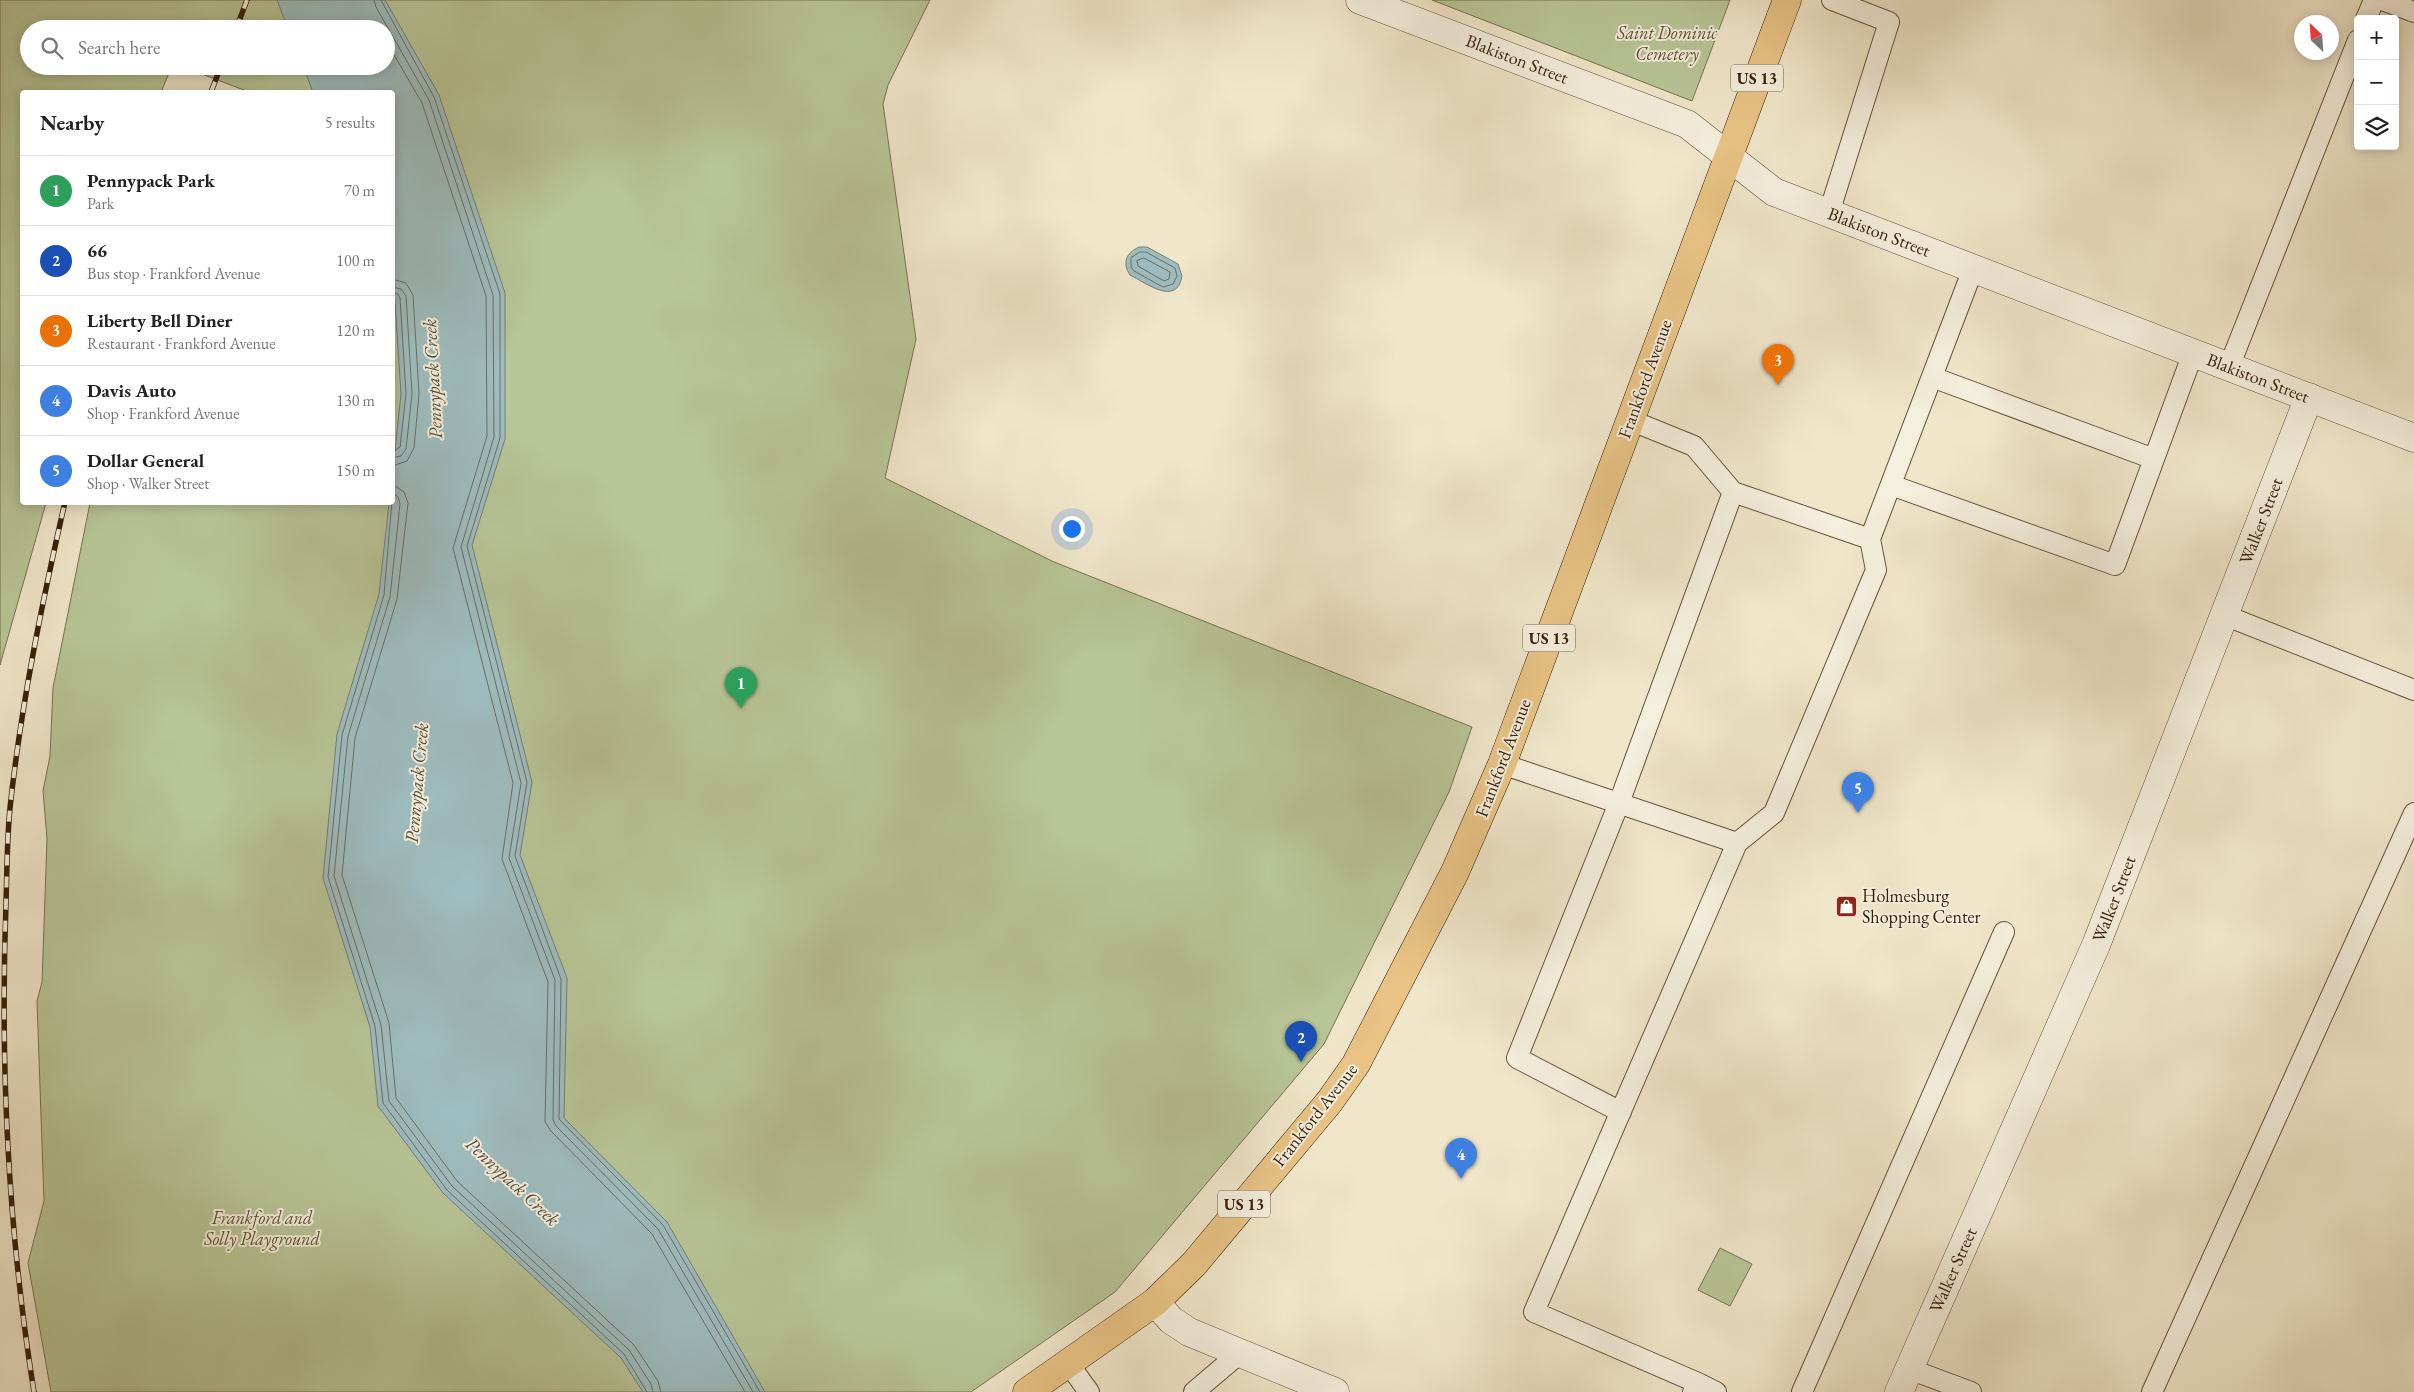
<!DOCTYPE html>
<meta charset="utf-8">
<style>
body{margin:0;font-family:"EB Garamond",serif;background:#f6f6f6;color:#222}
.controls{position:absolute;right:15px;top:15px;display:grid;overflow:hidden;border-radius:5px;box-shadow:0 2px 12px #0003}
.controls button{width:45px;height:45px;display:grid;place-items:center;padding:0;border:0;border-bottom:1px solid #e0e0e0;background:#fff;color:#222;font:25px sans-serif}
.compass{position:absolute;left:2294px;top:15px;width:45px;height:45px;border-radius:50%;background:#fff;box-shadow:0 2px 12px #0003;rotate:335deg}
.you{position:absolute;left:1071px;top:528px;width:18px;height:18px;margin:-12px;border:4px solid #fff;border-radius:50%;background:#1a73e8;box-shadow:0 0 0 8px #1a73e833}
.badge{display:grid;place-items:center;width:32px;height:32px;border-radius:50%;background:#7c3aed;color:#fff;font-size:16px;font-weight:700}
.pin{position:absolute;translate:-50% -41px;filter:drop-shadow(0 1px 2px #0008)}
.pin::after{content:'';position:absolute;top:26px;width:18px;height:15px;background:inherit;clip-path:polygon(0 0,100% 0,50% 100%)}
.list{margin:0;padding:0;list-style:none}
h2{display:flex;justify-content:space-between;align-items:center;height:65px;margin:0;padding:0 20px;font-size:21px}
h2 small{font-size:16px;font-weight:400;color:#767676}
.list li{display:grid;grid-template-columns:32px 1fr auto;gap:15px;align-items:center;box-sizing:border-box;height:70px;padding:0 20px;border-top:1px solid #e0e0e0}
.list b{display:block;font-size:19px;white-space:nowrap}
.list p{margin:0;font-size:16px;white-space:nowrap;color:#767676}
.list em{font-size:16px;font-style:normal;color:#767676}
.icon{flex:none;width:28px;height:28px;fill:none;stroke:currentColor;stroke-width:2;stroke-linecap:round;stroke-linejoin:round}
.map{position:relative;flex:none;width:2414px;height:1392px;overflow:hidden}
.search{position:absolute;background:#fff;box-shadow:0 2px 12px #0003;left:20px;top:20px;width:375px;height:55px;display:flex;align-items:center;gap:12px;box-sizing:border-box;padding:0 18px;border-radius:28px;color:#767676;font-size:19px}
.panel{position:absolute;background:#fff;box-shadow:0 2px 12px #0003;left:20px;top:90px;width:375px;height:415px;border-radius:5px}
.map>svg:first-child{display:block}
.green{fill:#b8c597;stroke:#777250}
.water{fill:#9ebdc0;stroke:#747e76}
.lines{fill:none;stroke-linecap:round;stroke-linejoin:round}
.shore{stroke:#6a6e64;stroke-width:1}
.lane-casing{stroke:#645138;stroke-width:22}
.street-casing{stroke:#645138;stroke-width:29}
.primary-casing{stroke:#361f08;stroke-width:29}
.lane{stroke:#f5efdd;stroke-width:20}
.street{stroke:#f5efdd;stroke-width:28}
.primary{stroke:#e8c385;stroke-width:28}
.rail-casing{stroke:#361f08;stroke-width:5.5}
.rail{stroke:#f5efdd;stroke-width:4;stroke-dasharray:11;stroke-linecap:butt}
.labels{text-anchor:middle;stroke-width:4;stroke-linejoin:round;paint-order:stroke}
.shield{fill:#f5efdd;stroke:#6f5d48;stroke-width:1}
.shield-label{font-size:16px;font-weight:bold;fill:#361f08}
.park-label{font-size:18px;font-style:italic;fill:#5d5133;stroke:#f5efdd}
.street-label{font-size:18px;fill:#361f08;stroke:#f5efdd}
.poi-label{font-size:18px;fill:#361f08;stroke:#f5efdd;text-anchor:start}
.water-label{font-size:19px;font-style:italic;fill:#554e3f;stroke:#f5efdd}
</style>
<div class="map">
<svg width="2414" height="1392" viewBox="0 0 2414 1392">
<rect width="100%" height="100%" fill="#f0e6ca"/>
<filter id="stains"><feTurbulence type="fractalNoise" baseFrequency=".004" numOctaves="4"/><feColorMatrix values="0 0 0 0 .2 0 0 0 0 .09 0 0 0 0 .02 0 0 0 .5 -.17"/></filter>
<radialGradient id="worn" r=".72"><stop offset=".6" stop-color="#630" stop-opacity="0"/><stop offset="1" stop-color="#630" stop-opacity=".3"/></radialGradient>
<path class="green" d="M 0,0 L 930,0 L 888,85 L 883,104 L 916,339 L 885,478 L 1054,562 L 1472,727 L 1449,792 L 1324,1044 L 1115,1292 L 971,1392 L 51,1392 L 28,1263 L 44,1201 L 37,1001 L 42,982 L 47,839 L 43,791 L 50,756 L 53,688 L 90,503 L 392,502 L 392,92 L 249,92 L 181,66 L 386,66 L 386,29 L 29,29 L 29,66 L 172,66 L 161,92 L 22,92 L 22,502 L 46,503 L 0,665 Z
M 1432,0 L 1730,0 L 1692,101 Z
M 1720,1248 L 1752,1264 L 1730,1306 L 1698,1290 Z"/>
<path class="water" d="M 277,0 L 385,0 L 439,95 L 505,293 L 505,439 L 472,545 L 532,782 L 520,855 L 567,978 L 564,1118 L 667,1222 L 765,1392 L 643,1392 L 621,1358 L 443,1193 L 378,1106 L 370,1027 L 323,878 L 337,734 L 379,594 L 389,503 L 392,502 L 393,469 L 401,394 L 392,256 L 392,92 L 313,92 L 303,66 L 386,66 L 386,29 L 288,29 Z
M 1139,247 L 1147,247 L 1178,264 L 1182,276 C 1177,307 1146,283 1130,275 C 1122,263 1126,253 1139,247 Z"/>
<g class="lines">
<path class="shore" d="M 374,0 L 376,7 L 429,100 L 493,295 L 494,437 L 461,547 L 521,783 L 509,858 L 555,980 L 553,1120 L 556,1126 L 658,1229 L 753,1392
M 381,0 L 434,97 L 500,294 L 500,438 L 467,546 L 527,782 L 515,856 L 561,979 L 559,1119 L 663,1225 L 760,1392
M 386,41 L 422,103 L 486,296 L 487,436 L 453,548 L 513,783 L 502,859 L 548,982 L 545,1122 L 551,1131 L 652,1234 L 745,1392
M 1140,252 L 1146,252 L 1175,268 L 1177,276 L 1173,284 L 1163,287 L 1134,271 L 1131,267 L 1131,258 Z
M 1144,258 L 1170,272 L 1169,279 L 1164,281 L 1138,266 L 1137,261 Z
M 392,279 L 406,283 L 413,295 L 419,394 L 414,448 L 407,461 L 392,466
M 392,287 L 401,289 L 406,296 L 412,394 L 406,449 L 401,456 L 392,458
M 392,293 L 398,294 L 400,298 L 406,394 L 400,447 L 392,452
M 392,484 L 404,492 L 408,503 L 397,599 L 355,738 L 342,875 L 389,1023 L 396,1098 L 457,1181 L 634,1345 L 658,1381 L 661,1392
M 392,492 L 398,497 L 400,504 L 390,597 L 348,736 L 334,876 L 381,1025 L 389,1101 L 452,1186 L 629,1350 L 651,1384 L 653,1392
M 392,500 L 384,595 L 342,735 L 328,877 L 375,1026 L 383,1103 L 447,1190 L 624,1354 L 647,1392"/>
<defs>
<path id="lane" d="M 2382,0 L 2414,12
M 2366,19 L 2374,0
M 1829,213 L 1889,22 L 1832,0
M 2229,367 L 2358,40
M 1932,377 L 2154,459
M 1630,420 L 1694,446 L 1733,492
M 1891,485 L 2115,565 L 2193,353
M 2224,615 L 2414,690
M 1502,764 L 1737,843 L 1534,1312 L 1698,1383
M 1737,843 L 1774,813 L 1876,570 L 1870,539
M 1621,1112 L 1517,1058 L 1619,803 L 1733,492 L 1870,539 L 1973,269
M 1068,1363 L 1089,1392
M 1909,1369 L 1971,1392
M 1194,1392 L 1240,1353
M 1693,1392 L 1698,1383 L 1716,1392
M 1802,1392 L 2004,932
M 2152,1392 L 2414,813"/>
<path id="street" d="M 1360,0 L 1687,124 L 1774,192 L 2414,438
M 1155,1302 L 1171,1320 L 1189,1332 L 1335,1392
M 1899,1392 L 2096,945 L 2309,397"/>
<path id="primary" d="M 1027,1392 L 1155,1302 L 1194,1264 L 1330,1101 L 1356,1064 L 1455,872 L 1502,764 L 1787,0"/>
</defs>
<use href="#lane" class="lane-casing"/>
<use href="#street" class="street-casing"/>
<use href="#primary" class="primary-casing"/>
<use href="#lane" class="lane"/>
<use href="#street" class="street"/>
<use href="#primary" class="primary"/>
<defs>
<path id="rail" d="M 236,29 L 247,0
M 211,92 L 221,66
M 34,1392 C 8,1230 0,1067 6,903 C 7,871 7,839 10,808 C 21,705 42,603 65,502"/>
</defs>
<use href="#rail" class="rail-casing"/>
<use href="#rail" class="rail"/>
</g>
<defs>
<symbol id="shop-square" viewBox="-11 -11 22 22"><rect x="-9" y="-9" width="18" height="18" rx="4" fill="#8f2418" stroke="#f5efdd"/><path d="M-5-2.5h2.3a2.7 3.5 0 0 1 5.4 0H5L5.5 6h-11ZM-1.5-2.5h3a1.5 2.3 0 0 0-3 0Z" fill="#fff"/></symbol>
</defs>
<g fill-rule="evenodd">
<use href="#shop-square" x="1834" y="894" width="25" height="25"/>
</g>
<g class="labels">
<g class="shield">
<rect x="1731" y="64.5" width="52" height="27" rx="4"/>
<rect x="1523" y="624.5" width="52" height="27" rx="4"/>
<rect x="1218" y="1190.5" width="52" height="27" rx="4"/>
</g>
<g class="shield-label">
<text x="1757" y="84">US 13</text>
<text x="1549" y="644">US 13</text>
<text x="1244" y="1210">US 13</text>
</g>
<g class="park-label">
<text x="1667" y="39">Saint Dominic<tspan x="1667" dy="21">Cemetery</tspan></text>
<text x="262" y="1224">Frankford and<tspan x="262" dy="21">Solly Playground</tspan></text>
</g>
<g class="street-label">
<text transform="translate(1517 59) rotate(21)" y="6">Blakiston Street</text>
<text transform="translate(1879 232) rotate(21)" y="6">Blakiston Street</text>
<text transform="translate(2258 378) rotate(21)" y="6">Blakiston Street</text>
<text transform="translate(1645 379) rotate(-70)" y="6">Frankford Avenue</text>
<text transform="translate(2261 521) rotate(-69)" y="6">Walker Street</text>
<text transform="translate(1503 758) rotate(-69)" y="6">Frankford Avenue</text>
<text transform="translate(2114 899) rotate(-69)" y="6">Walker Street</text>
<text transform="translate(1315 1115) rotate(-52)" y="6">Frankford Avenue</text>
<text transform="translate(1953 1270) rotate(-66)" y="6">Walker Street</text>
</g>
<g class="poi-label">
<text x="1862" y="902">Holmesburg<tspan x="1862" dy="21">Shopping Center</tspan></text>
</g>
<g class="water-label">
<text transform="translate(432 379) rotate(-93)" y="7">Pennypack Creek</text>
<text transform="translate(416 783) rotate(-85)" y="7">Pennypack Creek</text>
<text transform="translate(513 1181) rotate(43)" y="7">Pennypack Creek</text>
</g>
</g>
<rect width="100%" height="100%" filter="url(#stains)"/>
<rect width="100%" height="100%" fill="url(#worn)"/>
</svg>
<div class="controls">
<button>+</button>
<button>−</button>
<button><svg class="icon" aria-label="layers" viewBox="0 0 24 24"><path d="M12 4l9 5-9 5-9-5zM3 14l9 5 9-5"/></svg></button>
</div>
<svg class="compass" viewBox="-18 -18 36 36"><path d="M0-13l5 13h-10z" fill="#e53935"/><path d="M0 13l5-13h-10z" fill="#767676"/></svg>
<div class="you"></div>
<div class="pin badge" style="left:741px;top:708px;background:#2e9e5b">1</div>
<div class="pin badge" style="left:1301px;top:1062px;background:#1a4fb4">2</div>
<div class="pin badge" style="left:1778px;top:385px;background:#e8710a">3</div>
<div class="pin badge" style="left:1461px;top:1179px;background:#3f7fe0">4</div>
<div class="pin badge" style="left:1858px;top:813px;background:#3f7fe0">5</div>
<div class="search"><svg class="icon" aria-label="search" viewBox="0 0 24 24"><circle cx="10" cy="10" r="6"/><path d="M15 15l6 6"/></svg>Search here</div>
<section class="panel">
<h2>Nearby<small>5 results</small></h2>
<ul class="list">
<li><span class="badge" style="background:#2e9e5b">1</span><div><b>Pennypack Park</b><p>Park</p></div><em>70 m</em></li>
<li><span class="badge" style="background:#1a4fb4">2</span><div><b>66</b><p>Bus stop · Frankford Avenue</p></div><em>100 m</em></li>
<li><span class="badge" style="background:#e8710a">3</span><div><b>Liberty Bell Diner</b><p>Restaurant · Frankford Avenue</p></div><em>120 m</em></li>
<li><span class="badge" style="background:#3f7fe0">4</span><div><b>Davis Auto</b><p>Shop · Frankford Avenue</p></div><em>130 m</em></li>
<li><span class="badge" style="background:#3f7fe0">5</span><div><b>Dollar General</b><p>Shop · Walker Street</p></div><em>150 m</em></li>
</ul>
</section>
</div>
